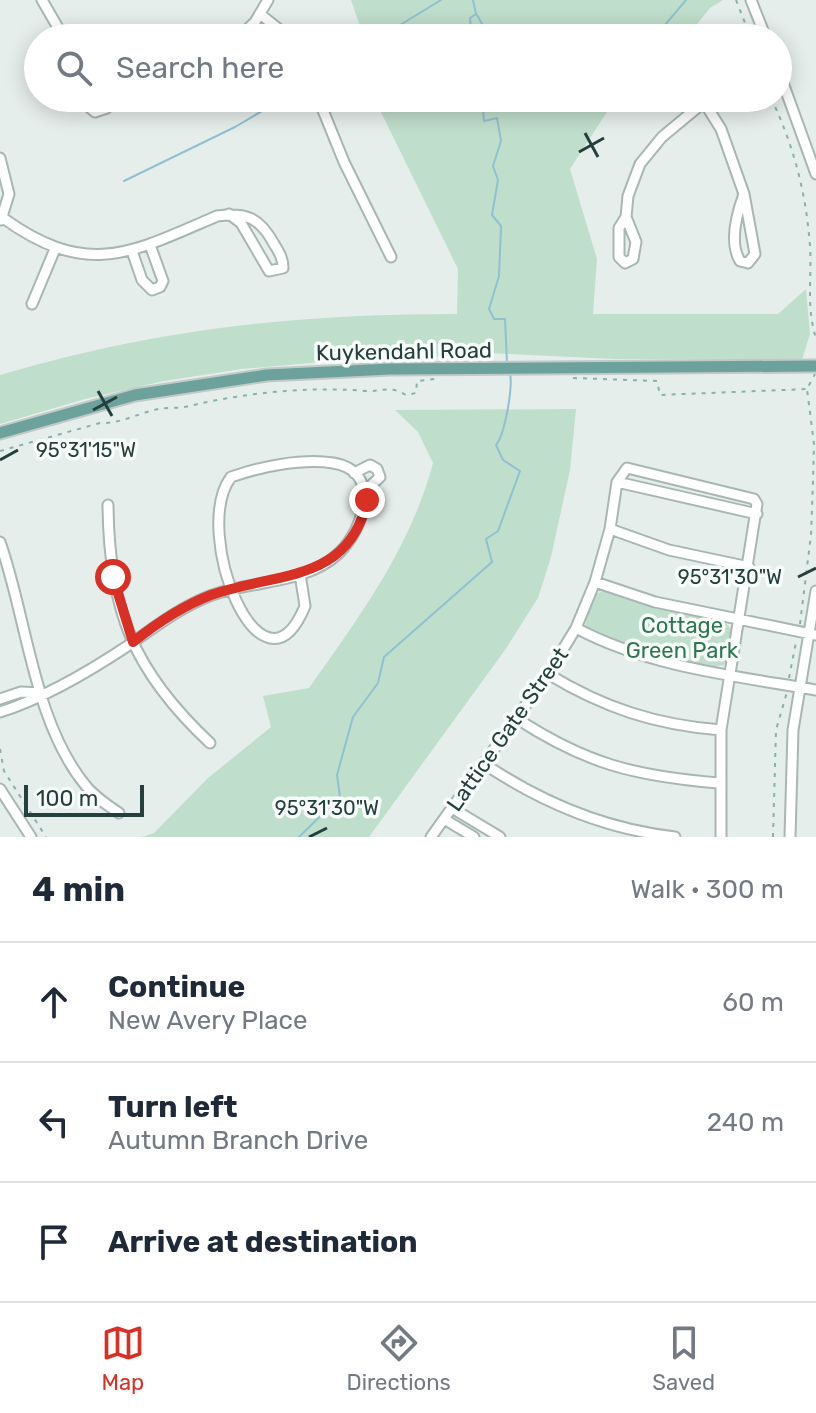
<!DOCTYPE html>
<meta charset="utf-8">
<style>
body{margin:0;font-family:Rubik,sans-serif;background:#f2f2f3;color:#1f2937}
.scale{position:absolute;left:24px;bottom:20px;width:120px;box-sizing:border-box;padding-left:8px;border:4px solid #25403c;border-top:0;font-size:22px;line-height:28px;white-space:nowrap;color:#25403c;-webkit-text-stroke:6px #f7fbf9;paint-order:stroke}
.stop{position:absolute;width:24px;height:24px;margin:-18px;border:6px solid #d93025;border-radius:50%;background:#fff}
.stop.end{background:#d93025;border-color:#fff;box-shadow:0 2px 8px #0008}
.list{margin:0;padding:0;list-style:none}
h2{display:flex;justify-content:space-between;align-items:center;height:104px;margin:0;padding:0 32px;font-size:34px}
h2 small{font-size:26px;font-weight:400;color:#747a83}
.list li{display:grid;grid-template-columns:52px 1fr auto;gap:24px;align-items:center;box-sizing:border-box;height:120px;padding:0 32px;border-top:2px solid #e0e1e3}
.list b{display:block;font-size:30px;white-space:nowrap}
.list p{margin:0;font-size:26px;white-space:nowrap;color:#747a83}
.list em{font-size:26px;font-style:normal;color:#747a83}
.icon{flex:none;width:44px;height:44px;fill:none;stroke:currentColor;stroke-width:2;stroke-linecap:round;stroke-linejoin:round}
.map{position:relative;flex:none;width:816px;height:837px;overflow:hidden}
.search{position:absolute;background:#fff;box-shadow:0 4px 20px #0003;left:24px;right:24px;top:24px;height:88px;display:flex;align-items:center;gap:20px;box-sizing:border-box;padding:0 28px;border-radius:44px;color:#747a83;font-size:30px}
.sheet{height:464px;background:#fff}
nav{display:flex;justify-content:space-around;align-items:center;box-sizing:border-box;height:112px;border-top:2px solid #e0e1e3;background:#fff;font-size:22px;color:#747a83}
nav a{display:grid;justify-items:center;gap:4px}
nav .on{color:#d93025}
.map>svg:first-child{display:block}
.green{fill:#c0decc}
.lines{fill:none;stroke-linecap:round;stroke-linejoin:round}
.stream{stroke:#91c0d1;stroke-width:2}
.minor-casing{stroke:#a8b6b4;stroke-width:13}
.major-casing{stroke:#c2cac8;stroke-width:15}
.path{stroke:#88b1a9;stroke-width:2;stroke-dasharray:4 6;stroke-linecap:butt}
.minor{stroke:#fff;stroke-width:9}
.major{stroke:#6ca29b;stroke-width:11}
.route{stroke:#d93025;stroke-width:10}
.ticks{fill:none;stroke:#25403c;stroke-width:3}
.labels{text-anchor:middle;stroke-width:7;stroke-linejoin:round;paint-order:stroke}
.street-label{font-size:22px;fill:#25403c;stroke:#f7fbf9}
.park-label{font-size:22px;fill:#307653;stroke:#f7fbf9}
.ticks-label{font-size:20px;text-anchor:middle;fill:#25403c;stroke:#f7fbf9;stroke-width:7;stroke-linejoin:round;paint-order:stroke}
</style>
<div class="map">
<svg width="816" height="837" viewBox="0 0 816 837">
<rect width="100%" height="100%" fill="#e6eeec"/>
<path class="green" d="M 351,0 L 723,0 L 710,8 L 686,38 L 346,38 L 361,29 Z
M 374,98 L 616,98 L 570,169 L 597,259 L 593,314 L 778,314 L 806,289 L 810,334 L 802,360 L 613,359 L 469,352 L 433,358 L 334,361 L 242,369 L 164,381 L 85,399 L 0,424 L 0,375 C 156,329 294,314 457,314 L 458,269 Z
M 576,409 L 570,470 L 551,557 L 538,598 L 505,650 L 369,837 L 142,837 L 154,833 L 208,778 L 271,727 L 263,696 L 309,688 C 359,617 410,549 433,463 L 418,432 L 395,410 Z
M 605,590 L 656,607 L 726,623 L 732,630 L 726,664 C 699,676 612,644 586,628 L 585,622 L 596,594 Z"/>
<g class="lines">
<path class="stream" d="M 477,15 L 490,38
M 379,38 L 441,0
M 472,38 L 470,18 L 476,14 L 473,0
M 654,38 L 686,0
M 492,98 L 483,108 L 484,121 L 497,118 L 501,141 L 493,166 L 498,180 L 492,215 L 501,226 L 499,276 L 489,309 L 494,319 L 505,319 L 507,363
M 124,181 L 235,127 L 284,98
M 299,837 L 340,797 L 337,775 L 353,717 L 378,683 L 384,657 L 492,562 L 486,539 L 498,531 L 520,471 L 503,460 L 496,445 C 505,434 513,388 510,373"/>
<defs>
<path id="minor" d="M 42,0 L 64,38
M 751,0 L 766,38
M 260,14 L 290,38
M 238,38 L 255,22 L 268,0
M 778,69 L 816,174
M 90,98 L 90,108 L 95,112 L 107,108 L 110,98
M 318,98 L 344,162 L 391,257
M 704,102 L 721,129 L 744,194
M 0,158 L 9,194 L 1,220
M 744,194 L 755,254 L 748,263 L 740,261 C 729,243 737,213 744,194 Z
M 626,217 L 636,242 L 633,259 L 625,263 L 619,257 L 619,228 L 626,217 L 628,196 L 640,164 L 662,137 L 709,98
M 3,218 C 88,279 131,253 217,216 C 247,212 260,218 274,244 C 279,252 283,258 283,268 L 269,271 L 241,223 L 229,214
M 132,251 L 142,280 L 152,290 L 160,287 L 163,281 L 150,245
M 32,304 L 55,249
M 354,473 L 370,465 L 377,469 L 380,477 L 365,491
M 617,482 L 757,514
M 108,505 C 109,610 133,671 210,743
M 610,529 L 669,550 L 749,567
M 0,542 C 27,618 33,722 86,786 C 95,797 107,805 119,813
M 595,582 L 655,602 L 816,635
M 576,628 C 649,667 735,676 816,690
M 548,674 C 604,708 656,725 721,730
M 0,699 L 21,692 L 42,693
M 0,712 C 45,698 90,671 129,645 C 155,627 178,609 207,597 C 248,580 306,585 339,553 C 364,529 383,471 333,463 C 302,458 259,467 231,477 C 190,532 262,711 305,606 L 300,574
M 516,718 C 586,764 635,776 718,783
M 483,763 C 542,803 605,829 675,837
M 0,789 L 31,837
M 452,808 L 500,837
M 444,819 L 474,837
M 431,837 L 548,674 L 576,628 L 595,582 L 610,529 L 617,482 L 627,468 L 754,499 L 757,504 L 721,730 L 721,837
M 790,837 L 793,730 L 816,591"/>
<path id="major" d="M 0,433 L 135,395 L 267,375 L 390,369 L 816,366"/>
</defs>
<use href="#minor" class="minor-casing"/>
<use href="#major" class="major-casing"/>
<path class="path" d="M 736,0 L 751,38
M 771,98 C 794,146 806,193 810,246 C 812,276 806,308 816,338
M 573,378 L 657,381 L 660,395 L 807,389
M 0,451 L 100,423 C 120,424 139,413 158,409 C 168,407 179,409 189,406 C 245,393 307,386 365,391 C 381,392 390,385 406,395 L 416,393 L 417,381 L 435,379
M 800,624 L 811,535 L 813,481 L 814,444 L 807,389 L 815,374
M 789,678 L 796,642
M 0,749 L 4,771 L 46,837
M 773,837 L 776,730 L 787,692"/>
<use href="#minor" class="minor"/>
<use href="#major" class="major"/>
</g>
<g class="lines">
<path class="route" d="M 113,577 L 133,642 C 157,623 182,606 211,595 C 274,572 350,584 367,500"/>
</g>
<path class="ticks" d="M 585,133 L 598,157M 579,152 L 604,138M 98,391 L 112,416M 93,410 L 117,397M 0,460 L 18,450M 798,577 L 816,568M 309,837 L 327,828"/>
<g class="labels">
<g class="street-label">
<text transform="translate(404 351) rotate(-1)" y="8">Kuykendahl Road</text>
<text transform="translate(507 729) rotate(-55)" y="8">Lattice Gate Street</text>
</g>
<g class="park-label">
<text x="682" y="633">Cottage<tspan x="682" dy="25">Green Park</tspan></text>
</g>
</g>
<g class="ticks-label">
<text x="86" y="457">95°31'15"W</text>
<text x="730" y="584">95°31'30"W</text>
<text x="327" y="815">95°31'30"W</text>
</g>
</svg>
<div class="scale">100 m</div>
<div class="stop" style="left:113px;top:577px"></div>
<div class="stop end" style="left:367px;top:500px"></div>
<div class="search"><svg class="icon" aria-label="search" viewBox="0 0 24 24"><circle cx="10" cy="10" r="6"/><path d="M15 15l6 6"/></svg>Search here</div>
</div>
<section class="sheet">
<h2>4 min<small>Walk · 300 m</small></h2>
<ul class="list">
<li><svg class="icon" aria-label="ahead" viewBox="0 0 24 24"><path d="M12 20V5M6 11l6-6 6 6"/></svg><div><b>Continue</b><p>New Avery Place</p></div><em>60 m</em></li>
<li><svg class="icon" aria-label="left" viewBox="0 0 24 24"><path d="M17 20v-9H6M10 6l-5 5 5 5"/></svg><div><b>Turn left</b><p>Autumn Branch Drive</p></div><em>240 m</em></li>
<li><svg class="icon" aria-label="arrive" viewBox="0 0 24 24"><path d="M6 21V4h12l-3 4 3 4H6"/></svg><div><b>Arrive at destination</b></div></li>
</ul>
</section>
<nav>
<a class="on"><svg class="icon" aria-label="map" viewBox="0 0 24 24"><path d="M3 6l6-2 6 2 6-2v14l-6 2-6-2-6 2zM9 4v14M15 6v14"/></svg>Map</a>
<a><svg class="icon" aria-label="directions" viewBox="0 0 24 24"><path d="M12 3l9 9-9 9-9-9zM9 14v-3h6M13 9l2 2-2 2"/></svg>Directions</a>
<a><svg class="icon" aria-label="saved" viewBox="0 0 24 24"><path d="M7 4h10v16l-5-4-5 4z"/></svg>Saved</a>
</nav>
